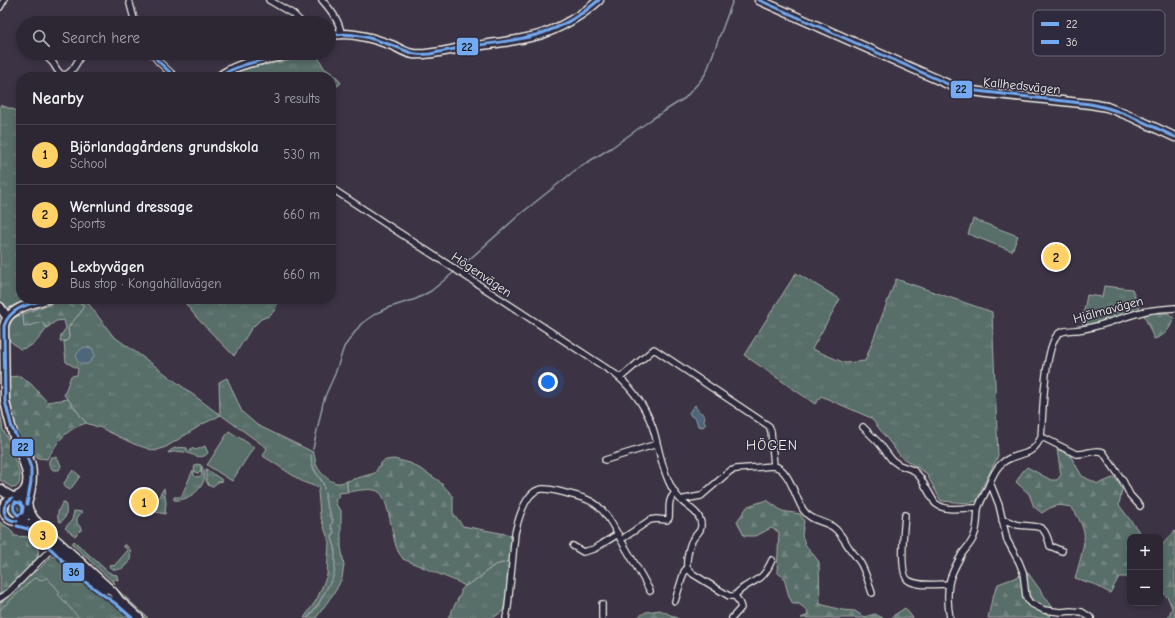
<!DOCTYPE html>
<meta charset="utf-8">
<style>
body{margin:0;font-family:"Comic Neue",sans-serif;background:#39323f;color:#f1f3f6}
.controls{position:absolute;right:12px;bottom:12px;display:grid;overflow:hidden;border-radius:8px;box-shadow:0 2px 6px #0003}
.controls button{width:36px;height:36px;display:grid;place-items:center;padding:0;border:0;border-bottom:1px solid #48434e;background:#2d2633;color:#f1f3f6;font:20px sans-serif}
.you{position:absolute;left:548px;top:382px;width:14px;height:14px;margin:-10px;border:3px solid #fff;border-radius:50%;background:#1a73e8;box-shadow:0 0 0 6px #1a73e833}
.badge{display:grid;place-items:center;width:26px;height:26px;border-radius:50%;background:#ffd166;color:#111;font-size:13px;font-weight:700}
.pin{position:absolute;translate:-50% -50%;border:2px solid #fff;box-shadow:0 1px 4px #0006}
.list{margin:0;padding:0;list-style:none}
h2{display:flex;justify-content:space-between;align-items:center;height:52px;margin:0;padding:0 16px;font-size:17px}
h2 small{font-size:13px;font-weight:400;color:#a7a5ac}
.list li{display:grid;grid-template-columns:26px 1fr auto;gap:12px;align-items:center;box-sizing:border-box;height:60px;padding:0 16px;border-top:1px solid #48434e}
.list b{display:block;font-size:15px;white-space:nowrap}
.list p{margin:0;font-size:13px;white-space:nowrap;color:#a7a5ac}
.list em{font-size:13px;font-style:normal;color:#a7a5ac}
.icon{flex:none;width:22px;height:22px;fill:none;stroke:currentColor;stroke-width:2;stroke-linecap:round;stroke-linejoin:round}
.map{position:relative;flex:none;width:1175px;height:618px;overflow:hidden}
.search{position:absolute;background:#2d2633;box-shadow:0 2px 6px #0003;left:16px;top:16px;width:320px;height:44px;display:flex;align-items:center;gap:10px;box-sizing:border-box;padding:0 14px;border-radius:22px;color:#a7a5ac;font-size:15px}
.panel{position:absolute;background:#2d2633;box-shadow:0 2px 6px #0003;left:16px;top:72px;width:320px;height:232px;border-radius:16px}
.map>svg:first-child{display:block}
.grass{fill:url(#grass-tufts);stroke:#a6b0a8}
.forest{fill:url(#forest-firs);stroke:#a6b0a8}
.garden{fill:#586e69;stroke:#a6b0a8}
.water{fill:#4e6679;stroke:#909ea5}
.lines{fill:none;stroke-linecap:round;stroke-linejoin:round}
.stream{stroke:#909ea5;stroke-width:1.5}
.street-casing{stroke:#f4f1e8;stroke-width:8}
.secondary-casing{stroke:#f4f1e8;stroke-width:11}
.street{stroke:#2f2a3d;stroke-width:5.5}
.secondary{stroke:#2f2a3d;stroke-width:8}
.bus-1-casing{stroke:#2f2a3d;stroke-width:6}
.bus-2-casing{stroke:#2f2a3d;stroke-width:6}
.bus-1{stroke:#73aaf1;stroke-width:3}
.bus-2{stroke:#73aaf1;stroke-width:3}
.labels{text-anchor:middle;stroke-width:3;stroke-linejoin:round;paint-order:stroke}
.street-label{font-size:13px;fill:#f4f1e8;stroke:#2f2a3d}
.neighbourhood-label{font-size:14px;letter-spacing:1px;fill:#f4f1e8;stroke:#2f2a3d}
.key{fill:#2f2a3d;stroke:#6a6670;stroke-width:1}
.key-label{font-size:11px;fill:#f4f1e8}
.line-badge{stroke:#2f2a3d;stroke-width:1.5}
.pale-badge-label{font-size:11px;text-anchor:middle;font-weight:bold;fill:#111}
</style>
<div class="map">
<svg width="1175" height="618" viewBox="0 0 1175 618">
<defs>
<pattern id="grass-tufts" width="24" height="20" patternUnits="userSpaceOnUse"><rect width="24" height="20" fill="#586e69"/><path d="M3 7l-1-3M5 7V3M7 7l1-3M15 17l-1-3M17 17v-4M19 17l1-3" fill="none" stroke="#71837e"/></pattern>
<pattern id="forest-firs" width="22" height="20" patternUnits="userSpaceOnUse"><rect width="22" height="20" fill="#586e69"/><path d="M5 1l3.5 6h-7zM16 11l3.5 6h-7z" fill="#71837e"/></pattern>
</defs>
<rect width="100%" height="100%" fill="#3c3344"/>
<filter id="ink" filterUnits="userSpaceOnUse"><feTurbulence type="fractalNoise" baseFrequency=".025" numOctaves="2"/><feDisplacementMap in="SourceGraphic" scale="8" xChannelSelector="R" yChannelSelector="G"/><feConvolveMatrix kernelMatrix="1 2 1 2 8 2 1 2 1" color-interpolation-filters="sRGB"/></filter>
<g filter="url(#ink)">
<path class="grass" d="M 308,53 L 316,53 L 324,68 L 336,76 L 341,83 L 331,91 L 331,77 L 240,77 L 238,76 L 233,76 C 238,65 275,64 287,61 C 294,59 301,56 308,53 Z
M 0,105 L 21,112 L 21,299 L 34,299 L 5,309 L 0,302 Z
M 796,273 L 840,299 L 812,349 L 845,363 L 865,361 L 896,279 L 992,312 L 998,456 L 984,484 L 977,501 L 969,503 L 941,501 L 926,473 L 901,457 L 871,418 L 821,396 L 815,404 L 744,355 Z
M 1104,286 L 1132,289 L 1140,309 L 1088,326 L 1084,326 L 1082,322 L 1087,295 L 1102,297 Z
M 70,299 L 85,299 L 113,336 L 151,363 L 220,415 L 219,382 L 227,378 L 242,412 L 257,425 L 313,452 C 315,456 315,460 316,464 C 319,472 329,482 337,483 C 341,483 344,482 347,481 L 347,487 L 348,492 L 338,493 L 339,497 L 335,500 L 337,506 L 341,510 L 341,546 L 344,565 L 342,578 L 336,590 L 316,618 L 304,618 L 317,599 L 327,575 L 329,542 L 320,515 L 318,491 L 319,488 L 303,482 L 277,465 L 263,456 L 267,448 L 221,415 L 203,424 L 166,447 L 155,451 L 134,444 L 101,428 L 86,423 L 64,395 L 71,376 L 77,375 L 78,369 L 66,362 L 64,342 L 67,341 L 69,337 L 68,328 L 74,320 L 81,312 L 84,305 Z
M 182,299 L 280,299 L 274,311 L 269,316 L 261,319 L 251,329 L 234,356 L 197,318 Z
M 23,314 L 24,327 L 42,322 L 47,328 C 40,338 33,348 20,349 L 9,340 L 8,328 L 13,318 Z
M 205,446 L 208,453 C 201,461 193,454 184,452 C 179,451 173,452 168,453 C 172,447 180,447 187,448 L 187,450 L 191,451 L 191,448 L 196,450 Z
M 52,457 L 56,457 L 59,461 L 61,466 L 59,470 L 53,470 L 49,465 L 49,460 Z
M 196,464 L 201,465 C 213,482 191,502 174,500 L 174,497 L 181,497 L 193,470 L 194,475 L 196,477 L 202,476 L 201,467 L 201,472 L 198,473 L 195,472 L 194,468 Z
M 206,469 L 222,480 L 223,481 L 218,482 L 213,486 L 209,486 L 206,481 Z
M 73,470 L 80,476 L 70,490 L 65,487 L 64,483 Z
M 164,488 L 166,503 L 165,514 L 156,512 L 158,508 L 154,505 Z
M9 509a7 7 0 1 1 14 0a7 7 0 1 1-14 0Z
M 63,502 L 65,502 C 67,510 68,518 60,522 C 55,516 59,508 63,502 Z
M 74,511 L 82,512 L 77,518 L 77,523 L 82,529 L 75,536 L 65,528 L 72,520 Z
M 74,541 L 107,571 L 112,574 L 117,575 L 118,580 L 115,579 L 113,580 L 115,584 L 72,544 Z
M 125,544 L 131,551 L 130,560 C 125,568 118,573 109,567 L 110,564 L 114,566 L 128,550 L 123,546 Z
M 68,546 L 77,552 L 148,618 L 143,618 Z
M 52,556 L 58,557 L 65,562 L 95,588 L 115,602 L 133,618 L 0,618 L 0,603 L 11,594 L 30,574 L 38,570 Z
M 510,561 L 505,602 L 503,611 L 493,618 L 448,618 L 461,593 L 461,590 L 465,586 L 480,578 L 484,573 L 495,565 Z"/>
<path class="forest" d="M 63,299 L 70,299 L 84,305 L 81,312 L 74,320 L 68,328 L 69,337 L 67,341 L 60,341 L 61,335 L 66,328 L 64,320 L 56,321 L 47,328 L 42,322 L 24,327 L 23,314 Z
M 1155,313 L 1168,313 L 1174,318 C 1170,329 1165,336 1154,339 L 1144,315 Z
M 20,376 L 31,384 L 47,402 L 68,399 L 86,423 C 64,431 59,440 47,459 L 38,458 L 33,456 L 28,444 L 18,435 L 14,426 L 9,402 L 8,377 Z
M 0,411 L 3,430 L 12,447 L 10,449 C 14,459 27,481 15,488 L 11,487 L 0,480 Z
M 1057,449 L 1070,455 L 1082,476 L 1098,484 L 1115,477 L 1122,489 L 1119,505 L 1143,537 L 1130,537 L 1130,577 L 1119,577 L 1110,593 L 1093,584 L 1075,578 C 1078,568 1086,542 1084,532 C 1081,522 1077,514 1071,507 C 1056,504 1054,505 1042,513 L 1034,507 L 1029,494 L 1016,482 L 1023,471 L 1027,467 L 1051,480 L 1057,480 L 1061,475 Z
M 394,459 L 410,463 L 424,471 L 439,481 L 453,496 L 453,513 L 463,526 L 511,535 L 510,561 L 495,565 L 484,573 L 480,578 L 465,586 L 458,582 L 403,559 C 402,557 399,554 398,551 C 392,540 389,498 379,492 C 373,487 356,491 348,492 L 347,487 L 347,481 L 375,473 C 381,462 381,460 394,459 Z
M 767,500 L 782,511 L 800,514 L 804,521 L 802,535 L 805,544 L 819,562 L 820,604 L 842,610 L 855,611 L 864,617 L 875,614 L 883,618 L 801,618 L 808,615 L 807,610 L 799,604 L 793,604 L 789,597 L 784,578 L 777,572 L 779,532 L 771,528 L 756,536 L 744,536 L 737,521 L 748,506 Z
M 0,522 L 10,529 L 15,536 C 19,537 24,536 28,537 C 35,539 40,550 38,557 L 22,576 L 0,596 Z
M 1175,531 L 1175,618 L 1168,618 L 1172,608 L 1168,598 L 1160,590 L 1160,543 L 1163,544 Z
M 1028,573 L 1053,608 L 1050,618 L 988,618 L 992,599 L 998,584 Z
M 905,608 L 913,618 L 892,618 L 893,616 Z
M 660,610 L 677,618 L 636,618 L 646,612 Z"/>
<path class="garden" d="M 973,219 L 1018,236 L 1012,251 L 968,234 Z
M 229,431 L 254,447 L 232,481 L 207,465 Z
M 46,577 L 60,592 L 58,594 L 79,618 L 0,618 L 0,610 L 34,578 L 43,580 Z"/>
<path class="water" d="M 85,347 L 92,348 L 95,355 L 88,364 C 72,366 74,351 85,347 Z
M 695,405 C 697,409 698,412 702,413 L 705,418 L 704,421 L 706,424 L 703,427 L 698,426 L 696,419 L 691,416 L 689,413 L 692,408 Z"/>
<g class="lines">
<path class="stream" d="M 462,266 L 518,216 L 578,168 L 611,148 L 652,119 L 685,98 L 700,81 L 706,73 L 733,0
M 313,449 L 323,403 L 326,394 L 335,374 L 344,347 L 352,336 L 361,324 L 375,314 L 387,308 L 416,299 L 431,291 L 453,273
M 311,455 C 311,461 312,466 315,471 C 318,477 325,482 324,489
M 308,618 L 319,603 L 334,575 L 335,565 L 335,547 L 332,538 L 334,532 L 331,526 L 333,520 L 330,516 L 330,512 C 326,506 325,500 325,493"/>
<defs>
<path id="street" d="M 129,0 L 135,23
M 269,0 L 293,14 L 302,23
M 322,0 C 330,9 340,21 341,34
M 0,7 L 4,0
M 44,53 C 46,57 50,60 53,63 C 55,66 57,71 61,74 C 70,79 79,59 82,53
M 152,53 L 158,61 L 175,77
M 331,188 L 615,374 C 634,389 649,412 655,435 C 659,451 662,467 669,482 C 672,489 676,495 681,500 C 688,508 702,513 701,526 C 701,532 696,534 693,539 C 689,544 686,561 687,568 L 693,574 L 729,596 L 735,596 C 738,600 740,603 741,608 L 732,618
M 620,378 L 654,349 L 769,426 L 771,431 L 774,466
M 863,427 L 879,443 L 892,460 L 899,465 L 913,470 L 920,477 L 935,503 C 946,513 965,507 978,508
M 1041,437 L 1044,438 L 1076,454 C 1086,455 1094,448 1103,452 L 1123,481 L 1130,495 L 1140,506
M 605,460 L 657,444
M 989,484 L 991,485 L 999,505 L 1007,540 L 1019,562 L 1023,572 L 1026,597 L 1030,603 L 1044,610 L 1061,612 L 1071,611 L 1082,612 L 1091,618
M 681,500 L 684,499 L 701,496 L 730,471 L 736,469 L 774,466 C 790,469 795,499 804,511 C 811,521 824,521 833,527 C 841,533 845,542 850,549 C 854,554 858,559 861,564 C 866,573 869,584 872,593
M 905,515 C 904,527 899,573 908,580 C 917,587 938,584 949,584
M 1002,520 C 1008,520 1012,524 1018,525 C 1038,528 1044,521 1050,546 L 1062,551
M 625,537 L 650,520 L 656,519 L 667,520 L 669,518 C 670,509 667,500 675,493
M 573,546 L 583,552 L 594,549 L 618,534
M 735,596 C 740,587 753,583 761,577 C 767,572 769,566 772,560
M 0,598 L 9,592 L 57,543
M 675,601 L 684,572 L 687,568
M 602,604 L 602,618
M 506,618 L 508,607 L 515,533 C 518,520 526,490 542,489 C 551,488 560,492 569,494 C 581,497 593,500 601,509 C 610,518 615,530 621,540 C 631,557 641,574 650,591
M 950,618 C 948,607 947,595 949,584 C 950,576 958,561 962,554 C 966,548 972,543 974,536 C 978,527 977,518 978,509 C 980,502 984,496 987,489 C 991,481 993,472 1000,465 C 1014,450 1031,461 1041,437 C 1043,414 1044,352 1057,335 C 1062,329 1075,331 1083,329 C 1103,326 1122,317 1142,312 C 1153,309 1164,309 1175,308"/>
<path id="secondary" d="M 759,0 L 959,89 L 987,93 L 1090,104 L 1107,107 L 1132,117 L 1175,137
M 329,36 C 347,30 376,39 394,46 C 400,49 406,53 413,54 C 425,56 449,50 461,48 C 487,44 514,42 539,35 C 559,29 584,14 599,0
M 219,77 C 240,60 267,61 292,53
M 0,307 L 7,317
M 24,450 C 27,455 30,460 31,465 C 33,477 31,492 27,504
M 0,489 C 4,492 9,496 14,497 C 20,498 26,498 28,507 C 30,520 11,527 5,514 C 1,507 6,500 13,497
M 15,497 C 39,490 22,458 16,443 C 11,429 8,415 5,401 L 4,326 C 7,308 32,304 47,299
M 28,509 L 34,519 L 40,525 L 113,592 L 119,600 L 139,618
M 18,521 L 30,524 L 55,546 L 84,575 L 104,590"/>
</defs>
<use href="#street" class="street-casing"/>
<use href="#secondary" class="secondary-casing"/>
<use href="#street" class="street"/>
<use href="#secondary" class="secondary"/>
<defs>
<path id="bus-1" d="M 759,0 L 959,89 L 1090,104 C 1120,109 1147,124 1175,137
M 329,36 C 350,31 371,38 391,45 C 409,51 410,56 430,54 C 444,51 458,48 472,46 C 524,39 558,36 599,0
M 152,53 L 158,61 L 175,77
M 219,77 C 241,62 267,60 292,53
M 12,498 C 0,505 2,521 17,521
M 27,504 L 31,482 L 31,468 L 26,454 L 12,428 L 5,401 L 4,326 C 10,307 30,304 47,299"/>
<path id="bus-2" d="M 15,502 L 20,503 L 23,507 L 22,513 L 18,515 C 14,512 12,507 15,502 Z
M 17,526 L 28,529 L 52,550 L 81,579 L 116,604 L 132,618"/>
</defs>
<use href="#bus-1" class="bus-1-casing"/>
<use href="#bus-2" class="bus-2-casing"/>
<use href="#bus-1" class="bus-1"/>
<use href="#bus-2" class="bus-2"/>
</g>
</g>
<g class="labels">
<g class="street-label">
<text transform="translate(1022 85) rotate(6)" y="5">Kallhedsvägen</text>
<text transform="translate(482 274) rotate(34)" y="5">Högenvägen</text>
<text transform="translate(1108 309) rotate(-15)" y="5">Hjälmavägen</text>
</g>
<g class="neighbourhood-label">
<text x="772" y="450">HÖGEN</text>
</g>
</g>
<rect x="1033" y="10" width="132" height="46" rx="6" class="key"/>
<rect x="1041" y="22" width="18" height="4" fill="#73aaf1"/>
<rect x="1041" y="40" width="18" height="4" fill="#73aaf1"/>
<g class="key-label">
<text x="1066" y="28">22</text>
<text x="1066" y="46">36</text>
</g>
<g class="line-badge">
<rect x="456" y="37" width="23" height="19" rx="4" fill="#73aaf1"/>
<rect x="950" y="80" width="23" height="19" rx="4" fill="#73aaf1"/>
<rect x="11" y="438" width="23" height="19" rx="4" fill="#73aaf1"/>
<rect x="62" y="562" width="23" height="20" rx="4" fill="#73aaf1"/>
</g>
<g class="pale-badge-label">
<text x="467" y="51">22</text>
<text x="961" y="93">22</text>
<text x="23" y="451">22</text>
<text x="74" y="576">36</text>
</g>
</svg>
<div class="controls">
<button>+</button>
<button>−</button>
</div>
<div class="you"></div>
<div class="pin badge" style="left:144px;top:502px">1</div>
<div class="pin badge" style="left:1056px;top:257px">2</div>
<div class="pin badge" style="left:43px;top:535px">3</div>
<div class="search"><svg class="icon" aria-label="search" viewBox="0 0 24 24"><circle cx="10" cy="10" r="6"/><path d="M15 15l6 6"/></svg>Search here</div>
<section class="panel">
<h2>Nearby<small>3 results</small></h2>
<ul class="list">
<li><span class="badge">1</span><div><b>Björlandagårdens grundskola</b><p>School</p></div><em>530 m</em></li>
<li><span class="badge">2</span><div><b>Wernlund dressage</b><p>Sports</p></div><em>660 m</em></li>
<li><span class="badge">3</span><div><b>Lexbyvägen</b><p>Bus stop · Kongahällavägen</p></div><em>660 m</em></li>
</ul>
</section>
</div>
